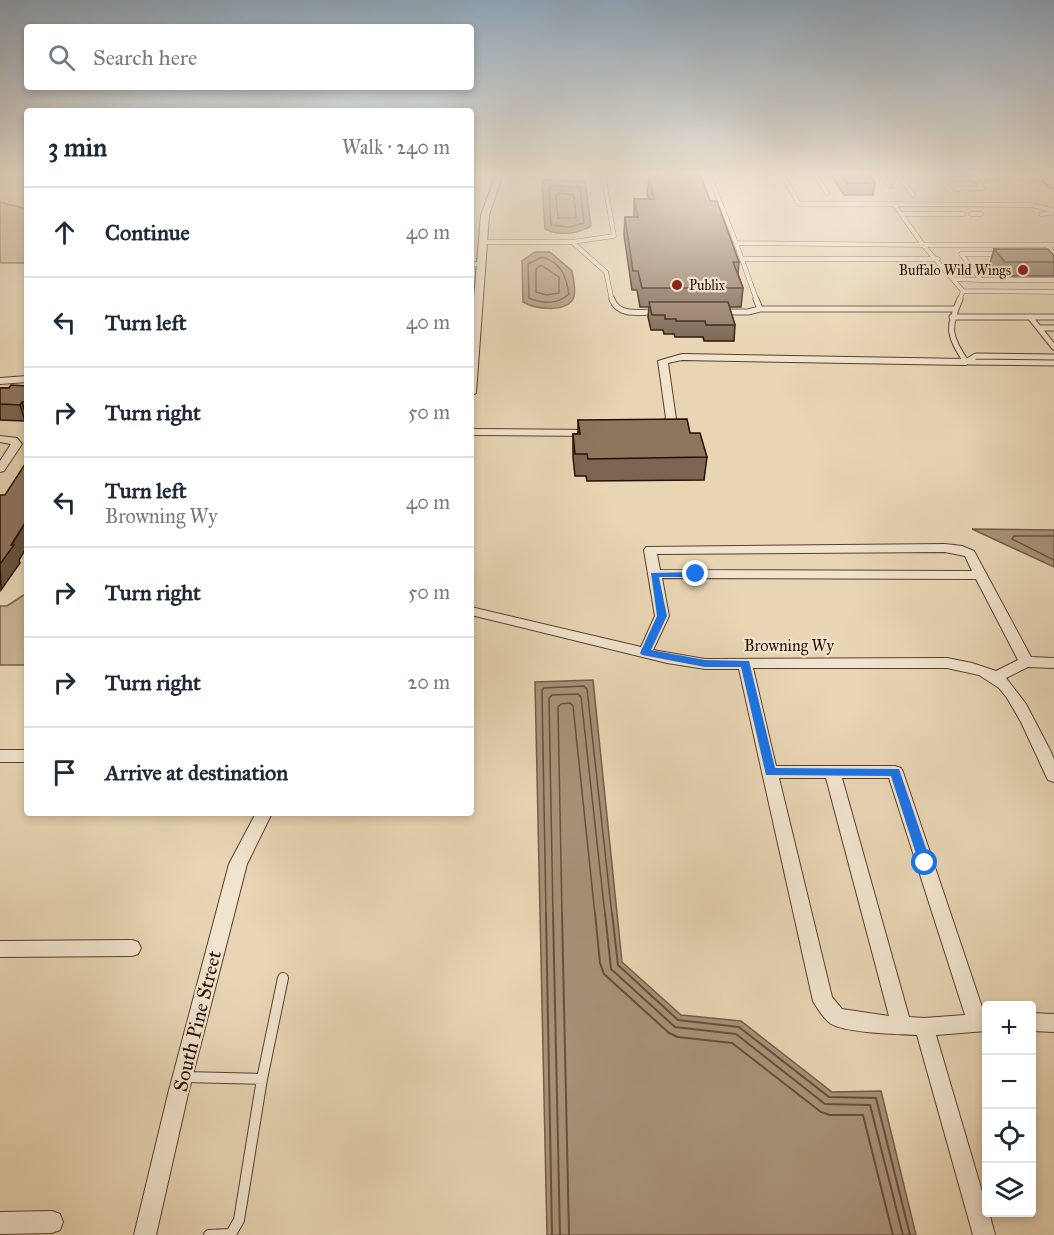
<!DOCTYPE html>
<meta charset="utf-8">
<style>
body{margin:0;font-family:"IM FELL Great Primer",serif;background:#f6f6f7;color:#1f2937}
.controls{position:absolute;right:18px;bottom:18px;display:grid;overflow:hidden;border-radius:6px;box-shadow:0 3px 9px #0003}
.controls button{width:54px;height:54px;display:grid;place-items:center;padding:0;border:0;border-bottom:2px solid #e0e1e3;background:#fff;color:#1f2937;font:30px sans-serif}
.stop{position:absolute;width:18px;height:18px;margin:-14px;border:4px solid #1a73e8;border-radius:50%;background:#fff}
.stop.end{background:#1a73e8;border-color:#fff;box-shadow:0 2px 6px #0008}
.list{margin:0;padding:0;list-style:none}
h2{display:flex;justify-content:space-between;align-items:center;height:78px;margin:0;padding:0 24px;font-size:26px}
h2 small{font-size:20px;font-weight:400;color:#747a83}
.list li{display:grid;grid-template-columns:39px 1fr auto;gap:18px;align-items:center;box-sizing:border-box;height:90px;padding:0 24px;border-top:2px solid #e0e1e3}
.list b{display:block;font-size:22px;white-space:nowrap}
.list p{margin:0;font-size:20px;white-space:nowrap;color:#747a83}
.list em{font-size:20px;font-style:normal;color:#747a83}
.icon{flex:none;width:33px;height:33px;fill:none;stroke:currentColor;stroke-width:2;stroke-linecap:round;stroke-linejoin:round}
.map{position:relative;flex:none;width:1054px;height:1235px;overflow:hidden}
.search{position:absolute;background:#fff;box-shadow:0 3px 9px #0003;left:24px;top:24px;width:450px;height:66px;display:flex;align-items:center;gap:15px;box-sizing:border-box;padding:0 21px;border-radius:6px;color:#747a83;font-size:22px}
.panel{position:absolute;background:#fff;box-shadow:0 3px 9px #0003;left:24px;top:108px;width:450px;height:708px;border-radius:6px}
.map>svg:first-child{display:block}
.green{fill:#c8b395;stroke:#79604a;stroke-width:1.5}
.water{fill:#a79177;stroke:#755c47;stroke-width:1.5}
.lines{fill:none;stroke-linecap:round;stroke-linejoin:round}
.shore-far1{stroke:#684f3c;stroke-width:1.5}
.shore{stroke:#684f3c;stroke-width:2}
.service-far2-casing{stroke:#5a3f2d;stroke-width:5}
.service-far1-casing{stroke:#5a3f2d;stroke-width:7}
.service-casing{stroke:#5a3f2d;stroke-width:12}
.minor-casing{stroke:#5a3f2d;stroke-width:2}
.primary-casing{stroke:#2a0d00;stroke-width:3}
.service-far2{stroke:#f0e4ce;stroke-width:4}
.service-far1{stroke:#f0e4ce;stroke-width:5}
.service{stroke:#f0e4ce;stroke-width:10}
.minor{fill:#f0e4ce;fill-rule:evenodd}
.primary{fill:#e8d5b4;fill-rule:evenodd}
.wall{fill:#796551;stroke:#2a0d00;stroke-width:1.5}
.shaded-wall{fill:#635242;stroke:#2a0d00;stroke-width:1.5}
.building{fill:#8d755e;stroke:#2a0d00;stroke-width:1.5}
.route{fill:#1a73e8}
.poi-dot{fill:#8f2418;stroke:#f0e4ce;stroke-width:2}
.labels{text-anchor:middle;stroke-width:4.5;stroke-linejoin:round;paint-order:stroke}
.far-poi-label{font-size:14px;fill:#2a0d00;stroke:#f0e4ce;text-anchor:end}
.street-label{font-size:16px;fill:#2a0d00;stroke:#f0e4ce}
.near-street-label{font-size:20px;fill:#2a0d00;stroke:#f0e4ce}
</style>
<div class="map">
<svg width="1054" height="1235" viewBox="0 0 1054 1235">
<rect width="100%" height="100%" fill="#e8d5b4"/>
<filter id="stains"><feTurbulence type="fractalNoise" baseFrequency=".00333" numOctaves="4"/><feColorMatrix values="0 0 0 0 .2 0 0 0 0 .09 0 0 0 0 .02 0 0 0 .5 -.17"/></filter>
<radialGradient id="worn" r=".72"><stop offset=".6" stop-color="#630" stop-opacity="0"/><stop offset="1" stop-color="#630" stop-opacity=".3"/></radialGradient>
<path class="green" d="M 0,202 L 27,209 L 27,263 L 0,263 Z
M 27,593 L 27,665 L 0,665 L 0,606 L 7,606 Z"/>
<path class="water" d="M 548,180 L 585,181 L 591,226 C 579,234 558,236 545,229 L 542,181 Z
M 535,252 L 550,252 L 572,271 C 573,278 577,292 573,299 C 565,313 535,309 523,302 L 522,261 Z
M 972,529 L 1054,530 L 1054,567 Z
M 593,680 L 622,962 L 681,1015 L 741,1021 L 832,1092 L 881,1091 L 916,1235 L 547,1235 L 535,682 Z"/>
<g class="lines">
<path class="shore-far1" d="M 552,186 L 580,187 L 584,223 L 569,227 L 551,225 L 549,189 Z
M 559,193 L 574,195 L 576,218 L 558,218 L 556,196 Z
M 542,257 C 561,262 566,276 569,294 C 557,305 543,304 529,298 L 528,264 Z
M 541,265 L 559,277 L 559,293 L 547,295 L 536,292 L 536,269 Z
M 1054,536 L 1014,536 L 1012,539 L 1054,560
M 546,915 L 542,690 L 544,688 L 584,686 L 587,689 L 612,915
M 553,915 L 549,698 L 552,695 L 578,694 L 581,697 L 605,915
M 562,915 L 558,707 L 561,704 L 570,703 L 573,706 L 595,915"/>
<path class="shore" d="M 546,913 L 552,1235
M 553,913 L 560,1235
M 562,913 L 569,1235
M 595,913 L 600,963 L 604,974 L 669,1033 L 678,1037 L 732,1043 L 821,1112 L 830,1115 L 863,1115 L 893,1235
M 605,913 L 611,969 L 675,1027 L 736,1034 L 825,1104 L 870,1105 L 903,1235
M 612,913 L 618,965 L 678,1020 L 739,1027 L 829,1097 L 876,1098 L 910,1235"/>
<defs>
<path id="service-far2" d="M 709,174 L 736,243 L 923,245 L 894,204 L 799,204 L 782,174
M 815,174 L 827,193
M 880,174 L 890,186
M 897,174 L 913,195
M 974,178 L 983,188 L 956,189 L 948,180 L 981,177 L 1047,178
M 894,204 L 1032,205 L 1052,210 L 1051,213 L 1041,214
M 903,214 L 963,214
M 971,214 L 981,214
M 483,242 L 572,242 L 614,236 L 603,174
M 572,242 L 606,272 L 612,301
M 736,243 L 757,301
M 1047,245 L 1054,254
M 1000,254 L 961,254 L 981,280 L 1054,280
M 742,259 L 938,259
M 471,264 L 481,264
M 953,279 L 981,280
M 963,291 L 1054,292
M 959,301 L 963,291 L 923,245 L 1054,245"/>
<path id="service-far1" d="M 612,299 C 618,317 641,312 657,312
M 756,299 L 760,309 L 956,309
M 960,299 C 947,329 949,335 966,362
M 722,312 L 748,312 L 760,309
M 952,317 L 1054,317
M 1030,317 L 1054,347
M 1039,328 L 1054,328
M 966,362 L 976,356 L 1054,357
M 968,362 L 1054,363"/>
<path id="service" d="M 185,1077 L 262,1079 L 283,978
M 209,1235 L 231,1234 L 239,1220 L 262,1079"/>
<path id="minor" d="M 496,174 L 503,174 L 489,215 L 476,393 L 471,396 L 471,334 L 481,215 Z
M 682,354 L 966,359 L 971,362 L 966,365 L 682,360 L 668,363 L 676,419 L 663,434 L 655,434 L 654,432 L 666,418 L 658,361 Z
M 27,376 L 27,382 L 0,384 L 0,378 Z
M 471,429 L 595,430 L 600,433 L 595,436 L 471,435 Z
M 0,436 L 17,438 L 22,444 L 4,471 L 0,472 L 0,461 L 11,444 L 0,442 Z
M 945,544 L 962,546 L 974,551 L 1031,657 L 1054,658 L 1054,668 L 1028,667 L 1006,678 L 1026,704 L 1051,752 L 1054,759 L 1054,782 L 1048,780 L 1046,776 L 1021,722 L 1007,698 L 999,688 L 979,675 L 947,668 L 753,668 L 776,766 L 895,766 L 901,768 L 903,772 L 984,1013 L 986,1013 L 986,1031 L 936,1035 L 986,1205 L 986,1212 L 989,1212 L 995,1235 L 973,1235 L 917,1035 C 897,1034 847,1033 831,1024 C 824,1019 817,1008 813,1001 L 739,669 L 705,669 L 667,663 L 471,615 L 471,607 L 641,647 L 655,616 L 644,550 L 646,547 ZM 945,552 L 965,556 L 972,571 L 660,570 L 657,554 ZM 662,578 L 976,579 L 1018,660 L 996,671 L 972,663 L 947,658 L 705,659 L 653,650 L 669,616 ZM 779,778 L 826,778 L 889,1016 L 842,1009 L 832,997 ZM 842,778 L 889,778 L 965,1015 L 924,1018 L 909,1017 Z
M 0,750 L 27,750 L 27,762 L 0,762 Z
M 256,813 L 272,813 L 247,864 L 188,1094 L 156,1235 L 134,1235 L 168,1094 L 229,864 Z
M 132,940 L 138,942 L 141,948 L 138,954 L 132,956 L 0,957 L 0,941 Z
M 1032,1013 L 1054,1014 L 1054,1032 L 1032,1031 Z
M 52,1211 L 60,1214 L 63,1222 L 60,1230 L 52,1233 L 0,1234 L 0,1212 Z"/>
<path id="primary" d="M 1037,174 L 1050,174 L 1054,178 L 1054,188 L 1050,187 Z"/>
</defs>
<use href="#service-far2" class="service-far2-casing"/>
<use href="#service-far1" class="service-far1-casing"/>
<use href="#service" class="service-casing"/>
<use href="#minor" class="minor-casing"/>
<use href="#primary" class="primary-casing"/>
<use href="#service-far2" class="service-far2"/>
<use href="#service-far1" class="service-far1"/>
<use href="#service" class="service"/>
<use href="#minor" class="minor"/>
<use href="#primary" class="primary"/>
</g>
<path class="wall" d="M 658,174 L 700,174 L 710,201 L 739,262 L 738,274 L 743,288 L 741,307 L 729,307 L 735,325 L 734,341 L 704,341 L 703,337 L 675,337 L 674,334 L 664,334 L 663,330 L 651,330 L 648,317 L 649,307 L 640,307 L 637,290 L 632,290 L 624,235 L 625,217 L 634,217 L 634,199 L 649,199 L 647,194 L 649,177 L 659,176 Z
M 830,174 L 869,174 L 875,183 L 873,195 L 844,195 Z
M 994,249 L 1054,256 L 1054,276 L 1001,276 L 990,263 Z
M 27,386 L 27,419 L 25,421 L 0,420 L 0,388 L 9,388 Z
M 578,420 L 690,433 L 707,457 L 704,480 L 587,481 L 586,476 L 575,476 L 573,457 L 573,434 L 578,434 Z"/>
<path class="shaded-wall" d="M 22,402 L 27,419 L 25,421 L 20,405 Z
M 27,520 L 27,547 L 19,560 L 20,563 L 1,590 L 0,564 Z"/>
<path class="building" d="M 664,174 L 700,174 L 710,201 L 717,201 L 739,262 L 733,262 L 743,288 L 642,288 L 638,271 L 633,271 L 625,217 L 638,217 L 634,199 L 654,199 L 649,177 L 665,176 Z
M 841,174 L 869,174 L 875,183 L 847,183 Z
M 994,249 L 1048,249 L 1054,256 L 1054,262 L 1005,262 Z
M 649,302 L 728,302 L 735,325 L 706,325 L 705,321 L 676,321 L 676,319 L 665,319 L 665,315 L 652,315 Z
M 11,385 L 27,386 L 27,402 L 22,402 L 20,405 L 0,404 L 0,388 L 9,388 Z
M 687,419 L 690,433 L 700,433 L 707,457 L 588,459 L 587,454 L 575,454 L 573,434 L 580,434 L 578,420 Z
M 27,461 L 27,520 L 11,545 L 14,545 L 0,564 L 0,495 L 5,495 Z"/>
<linearGradient id="sky" x2="0" y2="1"><stop stop-color="#8ea6bb"/><stop offset="0.5" stop-color="#f5ecdd"/><stop offset="1" stop-color="#f5ecdd" stop-opacity="0"/></linearGradient>
<rect width="1054" height="347" fill="url(#sky)"/>
<path class="route" d="M 651,573 L 696,572 L 700,574 L 696,577 L 659,577 L 667,616 L 651,650 L 705,660 L 749,661 L 775,768 L 899,769 L 931,863 L 929,866 L 921,866 L 919,863 L 891,776 L 766,775 L 741,667 L 705,667 L 642,655 L 640,653 L 657,616 Z"/>
<g class="poi-dot">
<circle cx="1023" cy="270" r="6"/>
<circle cx="677" cy="285" r="6"/>
</g>
<g class="labels">
<g class="far-poi-label">
<text x="1011" y="275">Buffalo Wild Wings</text>
<text x="689" y="290" text-anchor="start">Publix</text>
</g>
<g class="street-label">
<text x="789" y="651">Browning Wy</text>
</g>
<g class="near-street-label">
<text transform="translate(197 1021) rotate(-76)" y="7">South Pine Street</text>
</g>
</g>
<rect width="100%" height="100%" filter="url(#stains)"/>
<rect width="100%" height="100%" fill="url(#worn)"/>
</svg>
<div class="controls">
<button>+</button>
<button>−</button>
<button><svg class="icon" aria-label="locate" viewBox="0 0 24 24"><circle cx="12" cy="12" r="6"/><path d="M12 2v4M12 18v4M2 12h4M18 12h4"/></svg></button>
<button><svg class="icon" aria-label="layers" viewBox="0 0 24 24"><path d="M12 4l9 5-9 5-9-5zM3 14l9 5 9-5"/></svg></button>
</div>
<div class="stop" style="left:925px;top:863px"></div>
<div class="stop end" style="left:696px;top:574px"></div>
<div class="search"><svg class="icon" aria-label="search" viewBox="0 0 24 24"><circle cx="10" cy="10" r="6"/><path d="M15 15l6 6"/></svg>Search here</div>
<section class="panel">
<h2>3 min<small>Walk · 240 m</small></h2>
<ul class="list">
<li><svg class="icon" aria-label="ahead" viewBox="0 0 24 24"><path d="M12 20V5M6 11l6-6 6 6"/></svg><div><b>Continue</b></div><em>40 m</em></li>
<li><svg class="icon" aria-label="left" viewBox="0 0 24 24"><path d="M17 20v-9H6M10 6l-5 5 5 5"/></svg><div><b>Turn left</b></div><em>40 m</em></li>
<li><svg class="icon" aria-label="right" viewBox="0 0 24 24"><path d="M7 20v-9h11M14 6l5 5-5 5"/></svg><div><b>Turn right</b></div><em>50 m</em></li>
<li><svg class="icon" aria-label="left" viewBox="0 0 24 24"><path d="M17 20v-9H6M10 6l-5 5 5 5"/></svg><div><b>Turn left</b><p>Browning Wy</p></div><em>40 m</em></li>
<li><svg class="icon" aria-label="right" viewBox="0 0 24 24"><path d="M7 20v-9h11M14 6l5 5-5 5"/></svg><div><b>Turn right</b></div><em>50 m</em></li>
<li><svg class="icon" aria-label="right" viewBox="0 0 24 24"><path d="M7 20v-9h11M14 6l5 5-5 5"/></svg><div><b>Turn right</b></div><em>20 m</em></li>
<li><svg class="icon" aria-label="arrive" viewBox="0 0 24 24"><path d="M6 21V4h12l-3 4 3 4H6"/></svg><div><b>Arrive at destination</b></div></li>
</ul>
</section>
</div>
